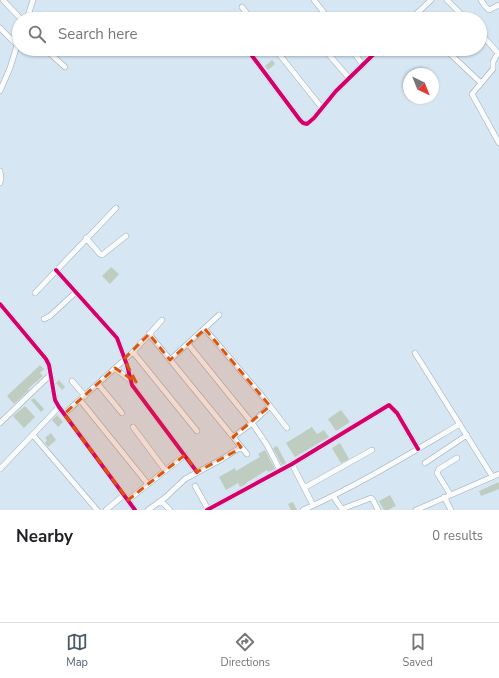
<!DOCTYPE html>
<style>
body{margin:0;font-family:"Nunito Sans",sans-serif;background:#f2f2f2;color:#202124}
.compass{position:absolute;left:403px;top:68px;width:36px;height:36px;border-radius:50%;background:#fff;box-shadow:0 1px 3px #0004;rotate:137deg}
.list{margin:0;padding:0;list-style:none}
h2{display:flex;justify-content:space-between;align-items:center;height:52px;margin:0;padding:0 16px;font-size:17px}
h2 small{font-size:13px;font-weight:400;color:#757577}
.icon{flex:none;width:22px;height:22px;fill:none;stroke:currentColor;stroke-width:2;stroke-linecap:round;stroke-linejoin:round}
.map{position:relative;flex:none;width:499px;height:510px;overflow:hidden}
.search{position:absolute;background:#fff;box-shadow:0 1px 3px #0004;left:12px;right:12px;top:12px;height:44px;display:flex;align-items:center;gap:10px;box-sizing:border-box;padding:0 14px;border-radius:22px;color:#757577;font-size:15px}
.sheet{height:112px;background:#fff}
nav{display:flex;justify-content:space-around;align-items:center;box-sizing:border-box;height:56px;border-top:1px solid #e0e0e0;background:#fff;font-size:11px;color:#757577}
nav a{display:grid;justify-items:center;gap:2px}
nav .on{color:#4c5a68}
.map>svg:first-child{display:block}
.building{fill:#bfccc0}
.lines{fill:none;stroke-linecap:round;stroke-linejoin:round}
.street-casing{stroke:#9babb7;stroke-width:6}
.street{stroke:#f9fbfd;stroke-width:5}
.cycleway-casing{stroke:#e8f1f9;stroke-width:6}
.cycleway{stroke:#d6006c;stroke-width:4}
.marked{fill:#dc550d;fill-opacity:0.2;stroke:#dc550d;stroke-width:3;stroke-dasharray:8 5;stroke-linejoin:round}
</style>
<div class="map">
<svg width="499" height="510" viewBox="0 0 499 510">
<rect width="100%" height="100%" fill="#d6e6f3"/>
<path class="building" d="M 272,60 L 275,64 L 268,70 L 265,66 Z
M 111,267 L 119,274 L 110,284 L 102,276 Z
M 40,365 L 44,369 L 40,373 L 43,376 L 28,389 L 29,390 L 14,404 L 7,396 Z
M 59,380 L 65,387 L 62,390 L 56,383 Z
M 34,398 L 44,409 L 41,412 L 31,400 Z
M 25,406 L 35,417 L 24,428 L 13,416 Z
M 341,410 L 350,422 L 336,431 L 328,419 Z
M 57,415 L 63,422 L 58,427 L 52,420 Z
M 312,427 L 317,434 L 324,430 L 329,437 L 295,457 L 286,443 Z
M 51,433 L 56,440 L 48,447 L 45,443 L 47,440 L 45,438 Z
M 340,443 L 349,459 L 341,463 L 332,448 Z
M 277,446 L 286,463 L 282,465 L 273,448 Z
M 265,450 L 275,469 L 268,472 L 267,470 L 246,483 L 246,484 L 240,487 L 238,483 L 226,490 L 219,477 L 235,468 L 236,471 L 260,457 L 258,454 Z
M 499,482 L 499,489 L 481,496 L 479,491 Z
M 390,495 L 396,506 L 388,510 L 384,510 L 379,501 Z
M 293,502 L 297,510 L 291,510 L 288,504 Z"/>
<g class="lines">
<defs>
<path id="street" d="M 3,0 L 21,19
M 314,0 L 329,19
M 447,0 L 466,19
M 481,0 L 485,6 L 489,10 L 499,5
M 242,7 L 251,19
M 27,19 L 33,0
M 411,19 L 431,0
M 0,28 L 17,45
M 480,33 L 498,53 L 493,62 L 493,69 L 472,94 L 499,143
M 45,49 L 65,67
M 247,49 L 300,120 L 303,123 L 307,124 L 314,118 L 336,91 L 379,49
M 275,49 L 322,108
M 324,49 L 349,78
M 351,49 L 363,65
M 445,49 L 481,83
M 0,91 L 10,68 L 19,39
M 0,171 L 1,178 L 0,183
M 86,238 L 100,254 L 102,255 L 126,236
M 56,270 L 117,338 L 127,365 L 132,385 L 197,472
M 35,293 L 116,208
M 0,304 L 46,359 L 49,365 L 55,400 L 59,407 L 135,510
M 44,319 L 50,316 L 76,292
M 205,329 L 263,397 L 287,428
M 149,334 L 247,454
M 188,344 L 252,423 L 267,445 L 280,470
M 133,352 L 197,431
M 415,353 L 492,476
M 170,360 L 219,315
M 115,368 L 131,381
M 72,381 L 85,396
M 98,384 L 122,413
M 80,400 L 147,483
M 64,414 L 133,352 L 162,320
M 0,423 L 50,375
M 133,427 L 165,470
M 33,435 L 97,510
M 233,437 L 252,423 L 270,406
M 425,463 L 467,435
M 292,464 L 313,505
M 0,469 L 59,407
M 195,486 L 208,509
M 304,488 L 372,450
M 450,494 L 437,473 L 439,469 L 457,458
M 333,496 L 342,509 L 371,498 L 373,500 L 378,510
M 444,497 L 451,510
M 128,500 L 185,455
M 161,501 L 170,510
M 106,510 L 124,495
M 148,510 L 166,497 L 185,479 L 222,459 L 241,447
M 207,510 L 292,464 L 389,405 L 397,413 L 418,449
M 303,510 C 357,486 409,454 460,424
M 416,510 L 499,474"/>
</defs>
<use href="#street" class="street-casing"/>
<use href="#street" class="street"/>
<defs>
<path id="cycleway" d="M 247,49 L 300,120 L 303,123 L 307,124 L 314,118 L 336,91 L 379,49
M 56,270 L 117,338 L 127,365 L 132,385 L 197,472
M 0,304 L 46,359 L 49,365 L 55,400 L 59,407 L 135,510
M 207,510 L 292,464 L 389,405 L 397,413 L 418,449"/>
</defs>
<use href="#cycleway" class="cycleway-casing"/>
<use href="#cycleway" class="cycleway"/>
</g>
<path class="marked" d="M 205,329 L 270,406 L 233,437 L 241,447 L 234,452 L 197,472 L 185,455 L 128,500 L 64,414 L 115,368 L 136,382 L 124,359 L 149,334 L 170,360 Z"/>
</svg>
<svg class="compass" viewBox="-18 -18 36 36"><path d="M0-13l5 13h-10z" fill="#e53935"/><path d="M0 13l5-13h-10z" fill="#757577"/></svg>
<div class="search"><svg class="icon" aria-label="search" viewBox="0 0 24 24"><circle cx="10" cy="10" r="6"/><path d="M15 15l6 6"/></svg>Search here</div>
</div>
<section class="sheet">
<h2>Nearby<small>0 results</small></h2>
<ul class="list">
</ul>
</section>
<nav>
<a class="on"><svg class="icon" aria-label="map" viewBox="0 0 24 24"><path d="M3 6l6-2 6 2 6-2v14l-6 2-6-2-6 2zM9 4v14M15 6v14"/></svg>Map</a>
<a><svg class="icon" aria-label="directions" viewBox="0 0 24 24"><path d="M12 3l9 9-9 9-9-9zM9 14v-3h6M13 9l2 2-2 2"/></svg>Directions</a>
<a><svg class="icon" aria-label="saved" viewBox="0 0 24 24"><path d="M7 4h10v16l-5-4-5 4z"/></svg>Saved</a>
</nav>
